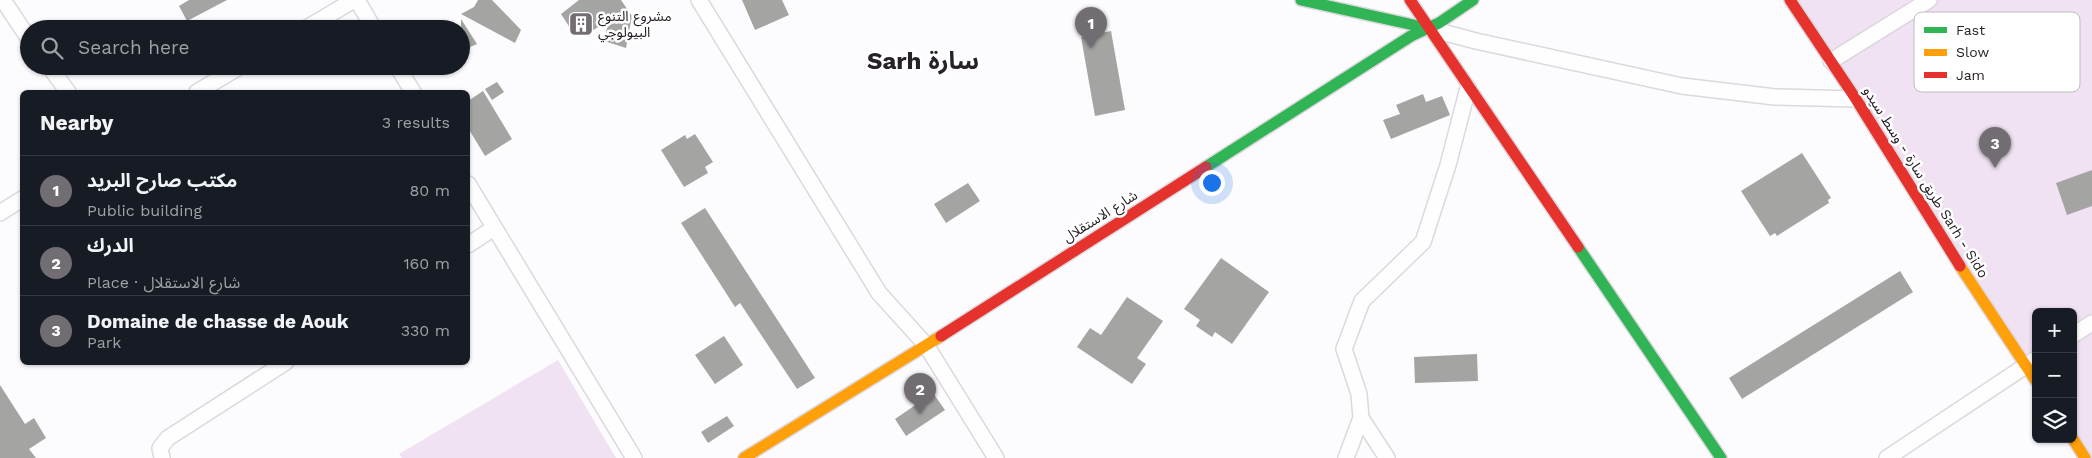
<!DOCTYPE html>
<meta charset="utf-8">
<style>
body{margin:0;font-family:"Work Sans","Noto Sans Arabic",sans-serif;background:#242831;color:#f1f3f6}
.controls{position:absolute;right:15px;bottom:15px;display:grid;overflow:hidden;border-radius:8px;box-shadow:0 1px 4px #0004}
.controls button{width:45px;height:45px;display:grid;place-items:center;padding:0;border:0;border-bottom:1px solid #363941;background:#171b24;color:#f1f3f6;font:25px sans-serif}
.you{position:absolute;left:1211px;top:182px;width:18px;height:18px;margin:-12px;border:4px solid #fff;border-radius:50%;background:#1a73e8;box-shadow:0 0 0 8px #1a73e833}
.badge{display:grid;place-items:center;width:32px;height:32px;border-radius:50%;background:#726d73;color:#fff;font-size:16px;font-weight:700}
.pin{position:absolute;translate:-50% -41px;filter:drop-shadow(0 1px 2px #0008)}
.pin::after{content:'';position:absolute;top:26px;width:18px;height:15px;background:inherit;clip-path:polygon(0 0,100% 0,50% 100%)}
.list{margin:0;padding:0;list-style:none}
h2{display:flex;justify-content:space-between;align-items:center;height:65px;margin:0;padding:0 20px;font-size:21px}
h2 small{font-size:16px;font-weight:400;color:#9ea1a6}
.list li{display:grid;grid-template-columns:32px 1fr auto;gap:15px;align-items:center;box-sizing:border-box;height:70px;padding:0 20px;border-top:1px solid #363941}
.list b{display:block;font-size:19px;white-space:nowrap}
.list p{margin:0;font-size:16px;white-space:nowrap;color:#9ea1a6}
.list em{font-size:16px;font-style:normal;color:#9ea1a6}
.icon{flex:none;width:28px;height:28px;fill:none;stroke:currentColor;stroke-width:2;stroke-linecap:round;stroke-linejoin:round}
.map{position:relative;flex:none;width:2092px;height:458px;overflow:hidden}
.search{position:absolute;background:#171b24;box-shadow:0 1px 4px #0004;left:20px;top:20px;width:450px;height:55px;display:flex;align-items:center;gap:12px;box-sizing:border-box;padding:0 18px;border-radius:28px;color:#9ea1a6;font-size:19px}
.panel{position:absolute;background:#171b24;box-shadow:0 1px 4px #0004;left:20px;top:90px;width:450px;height:275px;border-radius:8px}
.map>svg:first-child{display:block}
.green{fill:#f0e2f3}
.building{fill:#a4a5a2}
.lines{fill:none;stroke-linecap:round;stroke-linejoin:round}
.street-casing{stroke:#dcd8dd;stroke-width:18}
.fast-casing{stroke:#dcd8dd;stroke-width:14}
.slow-casing{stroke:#dcd8dd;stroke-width:14}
.jam-casing{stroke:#dcd8dd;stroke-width:14}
.street{stroke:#fffeff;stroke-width:15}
.fast{stroke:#30b455;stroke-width:11}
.slow{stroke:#ff9f0a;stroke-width:11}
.jam{stroke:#e5322d;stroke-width:11}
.labels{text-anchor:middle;stroke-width:5;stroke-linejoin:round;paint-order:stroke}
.poi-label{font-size:14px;fill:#272128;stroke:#fff;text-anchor:start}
.street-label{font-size:14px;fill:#272128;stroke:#fff}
.town-label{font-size:24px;font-weight:bold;fill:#272128;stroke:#fff}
.key{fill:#fff;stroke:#bebcbe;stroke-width:1}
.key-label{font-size:14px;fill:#272128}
</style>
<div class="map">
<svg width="2092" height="458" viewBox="0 0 2092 458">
<rect width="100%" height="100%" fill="#fcfbfd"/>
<path class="green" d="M 1790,0 L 2092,0 L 2092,458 L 2073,439 L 2073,312 L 2036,312 L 2036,381 Z
M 558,360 L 616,458 L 402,458 L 399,454 Z"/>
<path class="building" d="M 189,0 L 227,0 L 187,21 L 179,6 Z
M 478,0 L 492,0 L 521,30 L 515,43 L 461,14 L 474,7 Z
M 579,0 L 621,0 L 632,16 L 626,48 L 604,41 L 609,20 L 584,36 L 578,28 L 572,31 L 561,14 Z
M 742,0 L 782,0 L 789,15 L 755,30 Z
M 461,19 L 477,44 L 461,51 Z
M 1111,31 L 1125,110 L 1095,116 L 1081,37 Z
M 497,82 L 504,92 L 492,100 L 485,89 Z
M 483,91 L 512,139 L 485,156 L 468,128 L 468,101 Z
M 1423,94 L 1426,102 L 1442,96 L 1450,115 L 1391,139 L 1383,120 L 1400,114 L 1396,105 Z
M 695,134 L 713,162 L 705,167 L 708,173 L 684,187 L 661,150 L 685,135 L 687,139 Z
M 1802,153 L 1831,198 L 1828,200 L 1829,203 L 1777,236 L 1775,233 L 1770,236 L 1741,191 Z
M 2092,170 L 2092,206 L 2067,215 L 2056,183 Z
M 968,183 L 980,201 L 946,223 L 934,204 Z
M 705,208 L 815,378 L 797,389 L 740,303 L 735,307 L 681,223 Z
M 1221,258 L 1269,292 L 1232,344 L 1215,332 L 1212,337 L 1196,326 L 1200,320 L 1184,309 Z
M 1900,271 L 1913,292 L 1742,399 L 1729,378 Z
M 1127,297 L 1163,321 L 1137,358 L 1146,364 L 1132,384 L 1077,347 L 1090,328 L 1101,335 Z
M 724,336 L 743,365 L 715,384 L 695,355 Z
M 1477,354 L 1478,381 L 1415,383 L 1414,357 Z
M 0,385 L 25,424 L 34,418 L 46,438 L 29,449 L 36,458 L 0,458 Z
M 933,393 L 945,410 L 906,436 L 895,419 Z
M 727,416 L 734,426 L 708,443 L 701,432 Z"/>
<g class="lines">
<defs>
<path id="street" d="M 3,0 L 29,39
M 357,0 L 374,29
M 699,0 L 879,293 L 926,345 L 996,458
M 1427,28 L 1476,41 L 1682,86 L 1775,97 L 1856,99
M 305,29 L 354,0
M 1831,61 L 1929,0
M 49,66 L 68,92
M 397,66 L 413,92
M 197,92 L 241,66
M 468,184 L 634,458
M 0,213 L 22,199
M 468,245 L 494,228
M 2073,335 L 2092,323
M 162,458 L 160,448 L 168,438 L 286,362
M 1346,458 L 1361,418
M 1387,458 L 1361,418 L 1359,394 L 1344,349 L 1362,301 L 1423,242 L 1448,165 L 1468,88
M 1887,458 L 2036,359"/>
<path id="fast" d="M 1301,0 L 1427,28
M 1206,167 L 1411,36 L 1439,23 L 1473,0
M 1578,247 L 1721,458"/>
<path id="slow" d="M 1960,266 L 2036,381
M 2073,439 L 2085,458
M 744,458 L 941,336"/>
<path id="jam" d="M 1410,0 L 1578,247
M 1790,0 L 1856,99 L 1960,266
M 941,336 L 1206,167"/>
</defs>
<use href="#street" class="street-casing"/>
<use href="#fast" class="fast-casing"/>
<use href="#slow" class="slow-casing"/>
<use href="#jam" class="jam-casing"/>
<use href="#street" class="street"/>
<use href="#fast" class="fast"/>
<use href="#slow" class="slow"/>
<use href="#jam" class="jam"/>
</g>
<defs>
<symbol id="building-square" viewBox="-11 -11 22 22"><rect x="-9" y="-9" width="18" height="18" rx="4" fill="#726d73" stroke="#fff"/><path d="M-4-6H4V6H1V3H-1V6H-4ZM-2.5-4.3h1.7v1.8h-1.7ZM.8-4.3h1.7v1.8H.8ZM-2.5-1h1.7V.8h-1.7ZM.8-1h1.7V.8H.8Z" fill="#fff"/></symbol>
</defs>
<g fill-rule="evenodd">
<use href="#building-square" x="567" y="10" width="28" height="28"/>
</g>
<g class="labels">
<g class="poi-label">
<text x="598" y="21">مشروع التنوع<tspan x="598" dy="16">البيولوجي</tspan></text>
</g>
<g class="street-label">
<text transform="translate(1926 182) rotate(58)" y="5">طريق سارة - وسط سيدو Sarh - Sido</text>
<text transform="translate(1100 216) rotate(-32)" y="5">شارع الاستقلال</text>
</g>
<g class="town-label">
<text x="923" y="69">Sarh سارة</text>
</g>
</g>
<rect x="1914" y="12" width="166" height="80" rx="8" class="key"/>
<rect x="1924" y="27" width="23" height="6" fill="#30b455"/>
<rect x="1924" y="49" width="23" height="7" fill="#ff9f0a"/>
<rect x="1924" y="72" width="23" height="6" fill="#e5322d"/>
<g class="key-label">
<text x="1956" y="35">Fast</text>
<text x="1956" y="57">Slow</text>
<text x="1956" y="80">Jam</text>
</g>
</svg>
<div class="controls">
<button>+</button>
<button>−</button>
<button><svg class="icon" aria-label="layers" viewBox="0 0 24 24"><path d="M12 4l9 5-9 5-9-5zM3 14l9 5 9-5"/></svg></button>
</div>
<div class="you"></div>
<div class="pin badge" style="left:1091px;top:48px">1</div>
<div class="pin badge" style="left:920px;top:414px">2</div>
<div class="pin badge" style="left:1995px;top:168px">3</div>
<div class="search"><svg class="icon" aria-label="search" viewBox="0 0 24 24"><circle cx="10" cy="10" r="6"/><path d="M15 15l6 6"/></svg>Search here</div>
<section class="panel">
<h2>Nearby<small>3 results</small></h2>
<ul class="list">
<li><span class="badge">1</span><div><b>مكتب صارح البريد</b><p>Public building</p></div><em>80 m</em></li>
<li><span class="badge">2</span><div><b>الدرك</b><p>Place · شارع الاستقلال</p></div><em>160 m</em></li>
<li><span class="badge">3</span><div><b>Domaine de chasse de Aouk</b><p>Park</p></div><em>330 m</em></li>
</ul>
</section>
</div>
